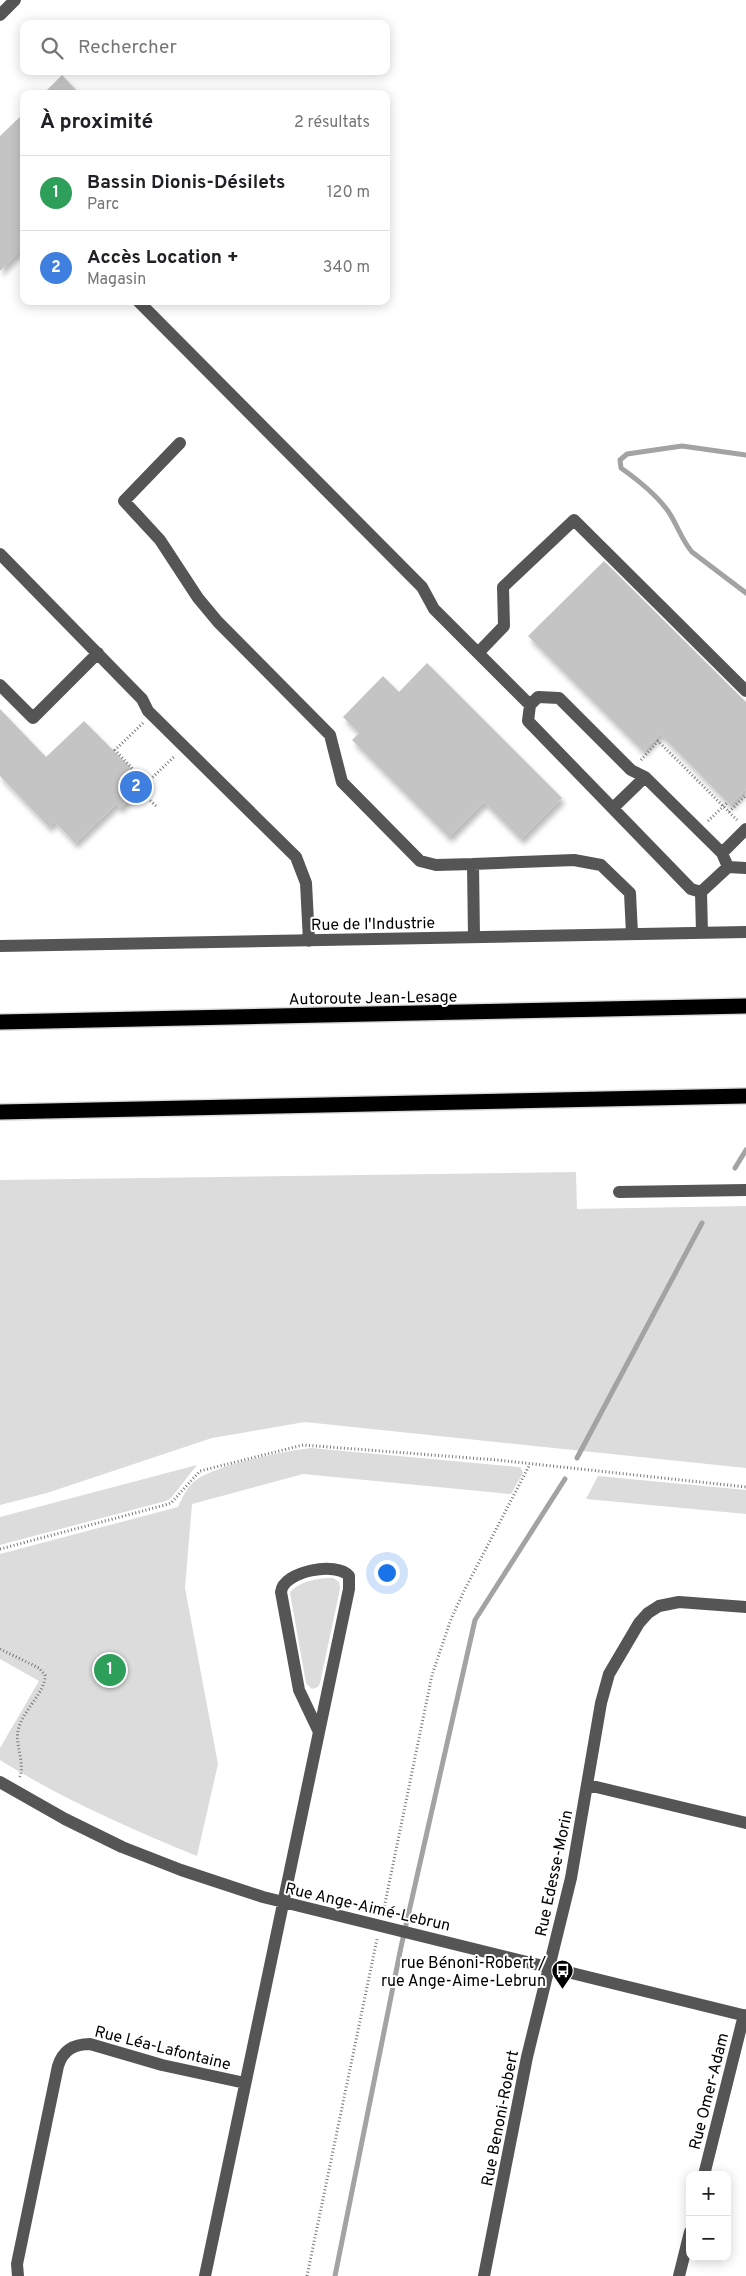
<!DOCTYPE html>
<html lang="fr">
<meta charset="utf-8">
<style>
body{margin:0;font-family:Overpass,sans-serif;background:#f6f6f6;color:#202124}
.controls{position:absolute;right:15px;bottom:15px;display:grid;overflow:hidden;border-radius:10px;box-shadow:0 2px 12px #0003}
.controls button{width:45px;height:45px;display:grid;place-items:center;padding:0;border:0;border-bottom:1px solid #e0e0e0;background:#fff;color:#202124;font:25px sans-serif}
.you{position:absolute;left:386px;top:1572px;width:18px;height:18px;margin:-12px;border:4px solid #fff;border-radius:50%;background:#1a73e8;box-shadow:0 0 0 8px #1a73e833}
.badge{display:grid;place-items:center;width:32px;height:32px;border-radius:50%;background:#000;color:#fff;font-size:16px;font-weight:700}
.pin{position:absolute;translate:-50% -50%;border:2px solid #fff;box-shadow:0 1px 5px #0006}
.list{margin:0;padding:0;list-style:none}
h2{display:flex;justify-content:space-between;align-items:center;height:65px;margin:0;padding:0 20px;font-size:21px}
h2 small{font-size:16px;font-weight:400;color:#757577}
.list li{display:grid;grid-template-columns:32px 1fr auto;gap:15px;align-items:center;box-sizing:border-box;height:75px;padding:0 20px;border-top:1px solid #e0e0e0}
.list b{display:block;font-size:19px;white-space:nowrap}
.list p{margin:0;font-size:16px;white-space:nowrap;color:#757577}
.list em{font-size:16px;font-style:normal;color:#757577}
.icon{flex:none;width:28px;height:28px;fill:none;stroke:currentColor;stroke-width:2;stroke-linecap:round;stroke-linejoin:round}
.map{position:relative;flex:none;width:746px;height:2276px;overflow:hidden}
.search{position:absolute;background:#fff;box-shadow:0 2px 12px #0003;left:20px;top:20px;width:370px;height:55px;display:flex;align-items:center;gap:12px;box-sizing:border-box;padding:0 18px;border-radius:10px;color:#757577;font-size:19px}
.panel{position:absolute;background:#fff;box-shadow:0 2px 12px #0003;left:20px;top:90px;width:370px;height:215px;border-radius:10px}
.map>svg:first-child{display:block}
.green{fill:#dcdcdc}
.lines{fill:none;stroke-linecap:round;stroke-linejoin:round}
.stream{stroke:#a3a3a3;stroke-width:5}
.building{fill:#c4c4c4;filter:url(#shadow)}
.highway-casing{stroke:#dbdbdb;stroke-width:18}
.path{stroke:#777;stroke-width:3;stroke-dasharray:1 2.5;stroke-linecap:butt}
.minor{stroke:#555;stroke-width:12}
.highway{stroke:#000;stroke-width:15}
.labels{text-anchor:middle;stroke-width:4;stroke-linejoin:round;paint-order:stroke}
.street-label{font-size:16px;fill:#000;stroke:#fff}
.poi-label{font-size:16px;fill:#000;stroke:#fff;text-anchor:end}
</style>
<div class="map">
<svg width="746" height="2276" viewBox="0 0 746 2276">
<defs>
<filter id="shadow"><feDropShadow dx="3" dy="5.5" stdDeviation="2.5" flood-color="#0004"/></filter>
</defs>
<rect width="100%" height="100%" fill="#fff"/>
<path class="green" d="M 576,1172 L 577,1209 L 746,1206 L 746,1468 L 305,1422 L 212,1438 L 47,1493 L 0,1505 L 0,1180 Z
M 311,1448 L 519,1467 L 521,1468 L 523,1473 L 511,1494 L 303,1474 L 192,1504 L 185,1588 L 218,1764 L 197,1856 C 129,1828 62,1799 0,1760 L 0,1748 L 39,1681 L 0,1659 L 0,1554 L 178,1507 C 182,1498 187,1487 195,1481 C 213,1465 285,1451 311,1448 Z
M 197,1465 L 171,1498 L 166,1501 L 0,1545 L 0,1517 Z
M 598,1476 L 746,1490 L 746,1514 L 586,1499 Z
M 333,1578 L 339,1582 L 340,1589 L 320,1683 L 318,1687 L 312,1689 L 306,1683 L 290,1593 C 296,1582 320,1577 333,1578 Z"/>
<g class="lines">
<path class="stream" d="M 746,455 L 682,446 L 627,454 L 620,460 L 621,468 C 638,480 655,493 668,511 C 677,524 681,539 692,552 L 746,593
M 735,1168 L 746,1150
M 577,1458 L 702,1223
M 335,2276 L 401,1947 L 475,1620 L 565,1479"/>
</g>
<path class="building" d="M 62,75 L 80,94 L 43,94 Z
M 24,113 L 24,247 L 0,271 L 0,136 Z
M 604,561 L 746,702 L 746,789 L 730,805 L 660,734 L 643,751 L 528,636 Z
M 427,663 L 562,798 L 521,839 L 484,802 L 449,837 L 352,740 L 359,733 L 343,717 L 383,676 L 399,692 Z
M 0,709 L 46,757 L 84,721 L 146,783 L 120,808 L 116,804 L 75,843 L 54,821 L 49,827 L 0,776 Z"/>
<g class="lines">
<defs>
<path id="highway" d="M 0,1022 L 746,1006
M 0,1112 L 746,1096"/>
</defs>
<use href="#highway" class="highway-casing"/>
<path class="path" d="M 143,723 L 115,750 L 146,783
M 641,760 L 658,741 L 729,812 L 746,795
M 156,806 L 139,790 L 175,756
M 729,812 L 737,820
M 708,821 L 728,802
M 0,1549 L 165,1505 L 171,1503 L 200,1471 L 303,1445 L 497,1460 L 746,1487
M 0,1649 L 39,1668 L 45,1675 C 46,1692 21,1712 18,1731 C 15,1746 26,1765 19,1778
M 383,1913 L 432,1675 L 451,1619 L 465,1589 L 530,1464
M 307,2276 L 377,1939"/>
<path class="minor" d="M 0,15 L 15,0
M 138,301 L 422,587 L 434,609 L 530,705
M 180,443 L 124,501 L 160,540 L 198,598 L 218,622 L 330,735 L 342,782 L 420,861 L 436,865 L 473,864
M 0,554 L 142,699 L 148,711 L 296,857 L 306,883 L 309,941
M 478,653 L 504,626 L 503,587 L 574,520 L 746,691
M 0,685 L 33,718 L 98,653
M 613,808 L 645,777
M 722,853 L 746,829
M 701,892 L 691,889 L 528,721 L 530,705 L 538,697 L 559,698 L 631,770 L 645,777 L 722,853 L 728,867
M 702,933 L 701,892 L 728,867 L 746,868
M 474,937 L 473,864 L 574,860 L 601,865 L 630,893 L 632,934
M 0,946 L 746,932
M 619,1192 L 746,1190
M 0,1782 L 65,1819 L 122,1847 L 181,1870 L 263,1897 L 746,2016
M 588,1785 L 746,1823
M 704,2175 L 744,2015
M 18,2276 L 17,2264 L 58,2066 C 63,2050 74,2044 90,2044 L 162,2065 L 245,2083
M 205,2276 L 349,1589 L 349,1576 C 337,1561 283,1571 281,1592 L 299,1690 L 318,1730
M 484,2276 L 527,2057 L 571,1878 L 601,1703 L 609,1674 L 639,1623 L 648,1613 L 659,1606 L 679,1602 L 746,1607
M 679,2276 L 690,2232"/>
<use href="#highway" class="highway"/>
</g>
<defs>
<symbol id="bus-pin" viewBox="-11 -11 22 30"><path d="M0 17L-7.5 6A9.5 9.5 0 1 1 7.5 6Z" fill="#000" stroke="#fff"/><path d="M-5-6H5V4H4V6H2V4H-2V6H-4V4H-5ZM-3.5-4V0h7V-4ZM-3.5 1.2v1.5H-2V1.2ZM2 1.2v1.5H3.5V1.2Z" fill="#fff"/></symbol>
</defs>
<g fill-rule="evenodd">
<use href="#bus-pin" x="550" y="1958" width="25" height="34"/>
</g>
<g class="labels">
<g class="street-label">
<text transform="translate(373 923) rotate(-1)" y="6">Rue de l'Industrie</text>
<text transform="translate(373 997) rotate(-1)" y="6">Autoroute Jean-Lesage</text>
<text transform="translate(553 1873) rotate(-78)" y="6">Rue Edesse-Morin</text>
<text transform="translate(368 1906) rotate(13)" y="6">Rue Ange-Aimé-Lebrun</text>
<text transform="translate(163 2047) rotate(14)" y="6">Rue Léa-Lafontaine</text>
<text transform="translate(708 2091) rotate(-76)" y="6">Rue Omer-Adam</text>
<text transform="translate(499 2118) rotate(-79)" y="6">Rue Benoni-Robert</text>
</g>
<g class="poi-label">
<text x="546" y="1968">rue Bénoni-Robert /<tspan x="546" dy="18">rue Ange-Aime-Lebrun</tspan></text>
</g>
</g>
</svg>
<div class="controls">
<button>+</button>
<button>−</button>
</div>
<div class="you"></div>
<div class="pin badge" style="left:110px;top:1670px;background:#2e9e5b">1</div>
<div class="pin badge" style="left:136px;top:787px;background:#3f7fe0">2</div>
<div class="search"><svg class="icon" aria-label="search" viewBox="0 0 24 24"><circle cx="10" cy="10" r="6"/><path d="M15 15l6 6"/></svg>Rechercher</div>
<section class="panel">
<h2>À proximité<small>2 résultats</small></h2>
<ul class="list">
<li><span class="badge" style="background:#2e9e5b">1</span><div><b>Bassin Dionis-Désilets</b><p>Parc</p></div><em>120 m</em></li>
<li><span class="badge" style="background:#3f7fe0">2</span><div><b>Accès Location +</b><p>Magasin</p></div><em>340 m</em></li>
</ul>
</section>
</div>
